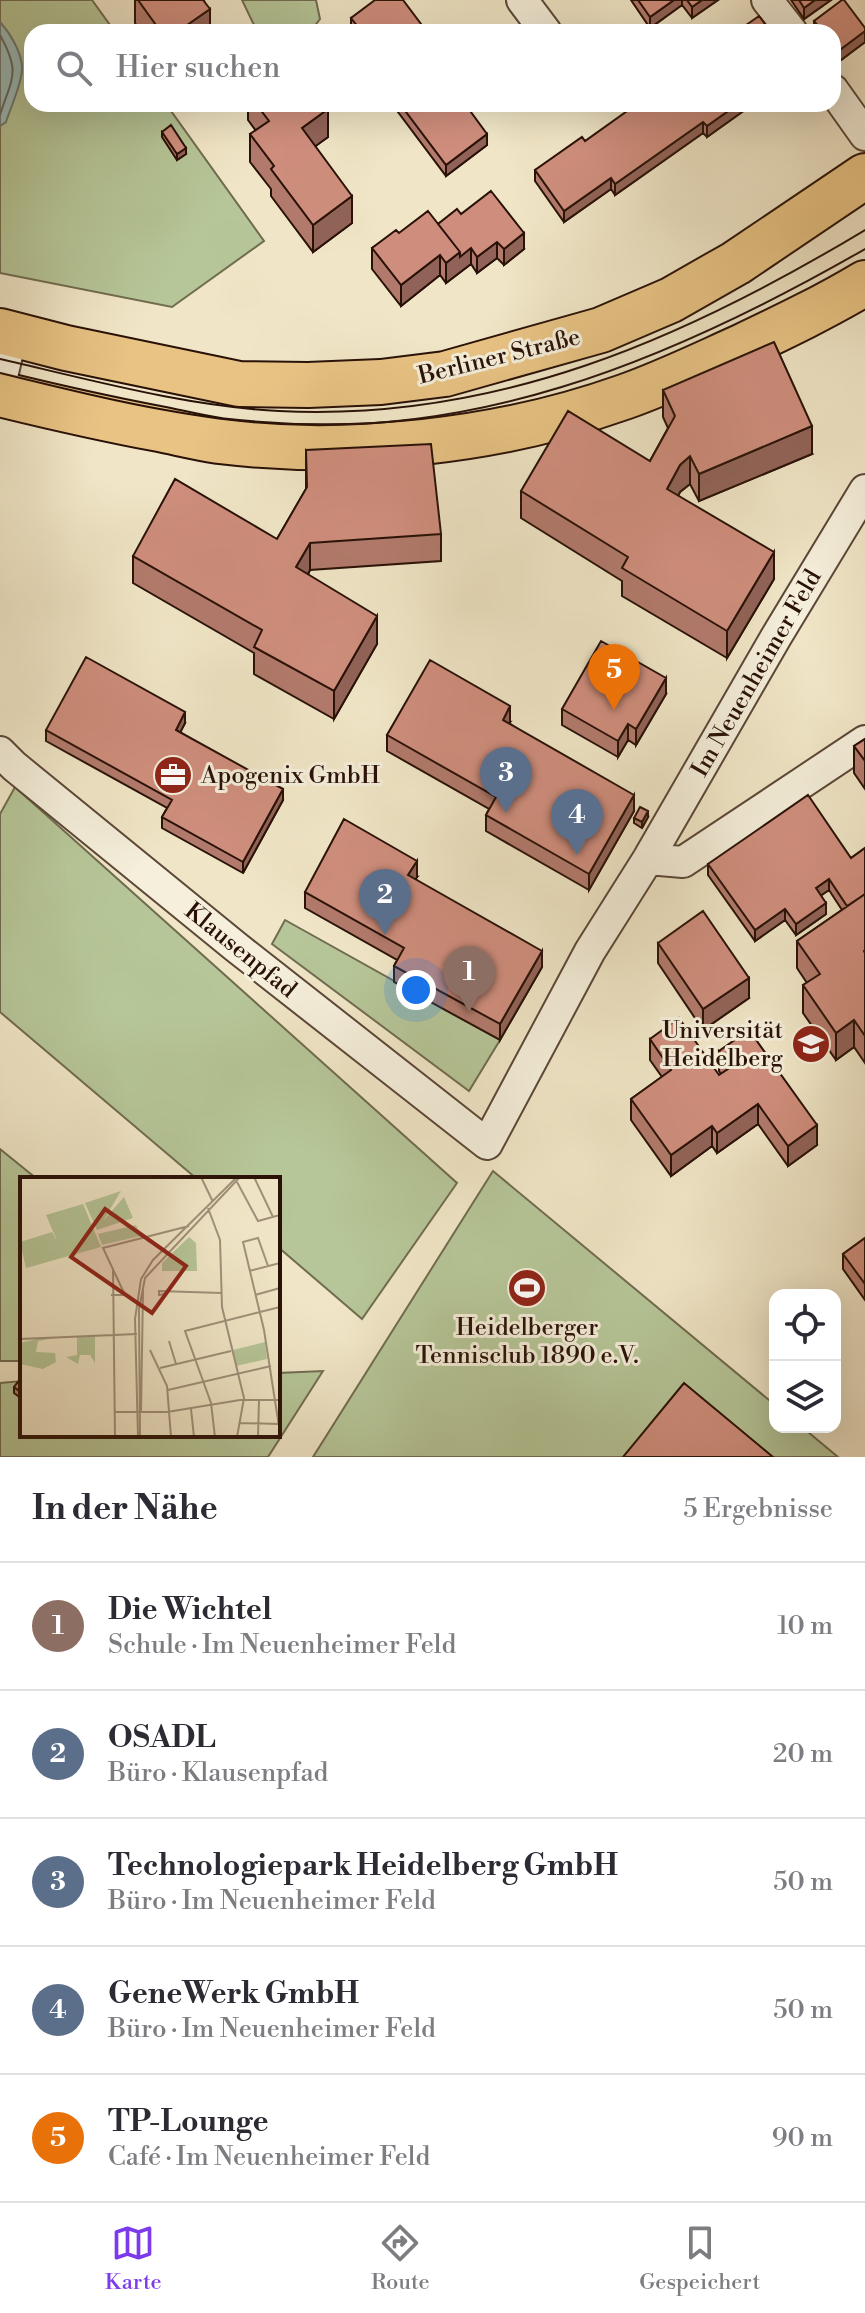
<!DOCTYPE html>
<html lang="de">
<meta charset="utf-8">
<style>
body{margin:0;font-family:"Libre Bodoni",serif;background:#f7f7f7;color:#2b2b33}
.controls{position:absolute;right:24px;bottom:24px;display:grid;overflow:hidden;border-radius:16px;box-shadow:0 8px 32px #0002}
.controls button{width:72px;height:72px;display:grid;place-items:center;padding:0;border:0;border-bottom:2px solid #e1e1e2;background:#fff;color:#2b2b33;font:40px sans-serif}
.you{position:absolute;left:416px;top:990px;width:28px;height:28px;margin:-20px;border:6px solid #fff;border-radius:50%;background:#1a73e8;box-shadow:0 0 0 12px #1a73e833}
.badge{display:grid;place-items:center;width:52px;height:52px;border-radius:50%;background:#7c3aed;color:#fff;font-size:26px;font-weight:700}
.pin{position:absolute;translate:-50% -66px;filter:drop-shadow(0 2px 4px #0008)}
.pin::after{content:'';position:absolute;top:42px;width:28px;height:24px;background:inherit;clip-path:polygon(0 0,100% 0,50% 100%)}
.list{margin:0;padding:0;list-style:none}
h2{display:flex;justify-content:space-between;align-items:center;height:104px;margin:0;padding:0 32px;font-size:34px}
h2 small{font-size:26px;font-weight:400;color:#7c7c81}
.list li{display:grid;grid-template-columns:52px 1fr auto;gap:24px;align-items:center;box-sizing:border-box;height:128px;padding:0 32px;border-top:2px solid #e1e1e2}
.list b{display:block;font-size:30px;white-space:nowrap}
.list p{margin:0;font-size:26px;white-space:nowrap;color:#7c7c81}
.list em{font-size:26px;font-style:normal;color:#7c7c81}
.icon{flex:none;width:44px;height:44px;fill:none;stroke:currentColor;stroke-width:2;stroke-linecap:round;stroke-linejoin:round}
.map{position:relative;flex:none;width:865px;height:1457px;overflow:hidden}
.search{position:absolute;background:#fff;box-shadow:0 8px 32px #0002;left:24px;right:24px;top:24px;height:88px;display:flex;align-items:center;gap:20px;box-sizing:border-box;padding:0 28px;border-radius:24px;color:#7c7c81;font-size:30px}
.sheet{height:744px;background:#fff}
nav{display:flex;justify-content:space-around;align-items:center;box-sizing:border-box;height:112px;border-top:2px solid #e1e1e2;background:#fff;font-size:22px;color:#7c7c81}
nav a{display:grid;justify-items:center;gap:4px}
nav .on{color:#7c3aed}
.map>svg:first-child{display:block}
.green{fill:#b6c698;stroke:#706c50;stroke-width:2}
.water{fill:#9cbebc;stroke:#6e7974;stroke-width:2}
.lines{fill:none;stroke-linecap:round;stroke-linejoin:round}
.shore{stroke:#626862;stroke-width:2}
.street-casing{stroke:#5b4637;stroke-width:34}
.primary-casing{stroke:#291107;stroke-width:48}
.street{stroke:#f5efdb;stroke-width:30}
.primary{stroke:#e8c384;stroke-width:44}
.tram{stroke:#291107;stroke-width:2}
.wall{fill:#b27a6c;stroke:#291107;stroke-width:2}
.shaded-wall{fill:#916358;stroke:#291107;stroke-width:2}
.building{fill:#cf8e7d;stroke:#291107;stroke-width:2}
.labels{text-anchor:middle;stroke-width:6;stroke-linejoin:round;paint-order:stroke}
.street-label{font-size:24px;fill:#291107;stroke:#f5efdb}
.poi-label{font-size:24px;fill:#291107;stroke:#f5efdb;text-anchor:start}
.inset-road{fill:none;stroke:#a0917a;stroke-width:2}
.view{fill:#8f2418;fill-opacity:0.15;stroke:#8f2418;stroke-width:4}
.inset-edge{fill:none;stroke:#291107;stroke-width:4}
</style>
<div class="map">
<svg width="865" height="1457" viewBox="0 0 865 1457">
<rect width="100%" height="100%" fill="#f0e6c7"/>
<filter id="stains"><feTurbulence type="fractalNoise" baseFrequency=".0025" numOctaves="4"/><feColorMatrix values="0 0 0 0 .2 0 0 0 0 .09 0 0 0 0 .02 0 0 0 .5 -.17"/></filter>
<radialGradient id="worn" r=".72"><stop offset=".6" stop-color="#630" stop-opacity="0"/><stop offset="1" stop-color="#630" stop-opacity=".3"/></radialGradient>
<path class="green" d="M 0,0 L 92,0 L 115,32 L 32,32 L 32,104 L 166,104 L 264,241 L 172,307 L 0,273 Z
M 242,0 L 316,0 L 320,19 L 310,32 L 260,32 L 253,23 Z
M 15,787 L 457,1183 L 362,1319 L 278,1247 L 278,1179 L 197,1179 L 0,1012 L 0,814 Z
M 285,920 L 500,1040 L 469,1091 L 272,944 Z
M 0,1149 L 37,1179 L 22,1179 L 22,1361 L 0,1361 Z
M 493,1171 L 775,1405 L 775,1427 L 802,1427 L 838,1457 L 313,1457 Z
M 323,1371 L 268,1457 L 0,1457 L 0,1383 L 22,1381 L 22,1435 L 278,1435 L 278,1373 Z"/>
<path class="water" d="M 0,22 C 10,33 23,54 22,70 C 21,86 11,106 6,122 L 0,126 Z"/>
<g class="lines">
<path class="shore" d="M 0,35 C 21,73 12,77 0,115"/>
<defs>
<path id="street" d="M 522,0 L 546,32
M 767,0 L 792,32
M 833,90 L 865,135
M 0,385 L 12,334
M 0,752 L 14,766 L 236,947 L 487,1144 L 590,951 L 648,859 L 776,637 L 865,490
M 648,859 L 683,862 L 865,741"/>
<path id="primary" d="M 0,331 L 66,348 L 239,384 L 308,385 L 381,382 L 445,374 L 601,330 L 671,300 L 736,263 L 865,176
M 0,394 C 53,407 106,419 159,429 C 179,433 199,438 219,441 C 353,457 497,442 624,397 C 664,383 703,364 741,347 C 783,327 825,307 865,283"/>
</defs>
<use href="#street" class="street-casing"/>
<use href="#primary" class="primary-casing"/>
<use href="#street" class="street"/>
<use href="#primary" class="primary"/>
<path class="tram" d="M 0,359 C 92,380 184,406 279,411 C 496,422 684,339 865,230
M 0,373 C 77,392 154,411 232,420 C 462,448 670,361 865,249"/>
</g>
<path class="wall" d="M 135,0 L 204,0 L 210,32 L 141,32 L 135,23 Z
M 631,0 L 718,0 L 692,18 L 682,5 L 650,28 Z
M 791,0 L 831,0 L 804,19 Z
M 351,18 L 427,32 L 354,32 L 351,29 Z
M 814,21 L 865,28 L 865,42 L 837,63 L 833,57 L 833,32 L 814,32 Z
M 248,104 L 324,104 L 328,137 L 315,146 L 352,223 L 313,252 L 271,196 L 271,189 L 250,162 L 250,134 L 256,131 L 248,120 Z
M 392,104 L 465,104 L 487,145 L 446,176 Z
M 749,104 L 749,107 L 707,137 L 703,133 L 615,195 L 611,189 L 564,222 L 535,181 L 535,170 L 585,141 Z
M 162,132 L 186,154 L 177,160 L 162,137 Z
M 461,214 L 524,249 L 504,265 L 497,258 L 477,273 L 471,264 L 446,283 L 440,275 L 401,306 L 372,269 L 372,248 L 438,224 Z
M 663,390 L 812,454 L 699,501 L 690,484 L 680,492 L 678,496 L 774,579 L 727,658 L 622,596 L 622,581 L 521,518 L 521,491 L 650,461 L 668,428 L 663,417 Z
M 306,450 L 441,534 L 441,561 L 310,570 L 308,575 L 377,644 L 334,719 L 254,674 L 254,653 L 133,583 L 133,556 L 277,539 L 306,489 Z
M 666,694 L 636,745 L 628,740 L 618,757 L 562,725 L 562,709 Z
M 510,722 L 509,723 L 634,811 L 589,890 L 486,831 L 486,815 L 489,809 L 387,751 L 387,735 Z
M 185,723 L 180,732 L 283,800 L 243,873 L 162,828 L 162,817 L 167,808 L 46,741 L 46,730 Z
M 865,739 L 865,789 L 854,773 L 854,746 Z
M 648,817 L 642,828 L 634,823 L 634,818 Z
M 865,848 L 865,1063 L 854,1047 L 836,1060 L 803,1013 L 803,985 L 807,983 L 797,968 L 797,941 L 842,910 L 829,890 L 821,895 L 826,914 L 796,935 L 785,920 L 755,941 L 708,875 L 708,864 L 851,858 Z
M 417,877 L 415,879 L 542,967 L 500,1040 L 394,982 L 394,966 L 397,960 L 305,908 L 305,892 Z
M 658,943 L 749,998 L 703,1030 L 658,963 Z
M 650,1039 L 719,1075 L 721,1074 L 719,1071 L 719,1051 L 817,1145 L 788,1166 L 758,1124 L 717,1153 L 712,1146 L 671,1176 L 631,1120 L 631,1099 L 662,1077 L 650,1060 Z
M 865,1238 L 865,1300 L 843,1269 L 843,1254 Z
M 22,1377 L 22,1399 L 14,1393 L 14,1387 Z"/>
<path class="shaded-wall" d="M 674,0 L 682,0 L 682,5 L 650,28 L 650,17 Z
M 702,0 L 718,0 L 692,18 L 692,7 Z
M 815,0 L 831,0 L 804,19 L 804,8 Z
M 210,9 L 210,32 L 177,32 Z
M 865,31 L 865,42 L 837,63 L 837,52 Z
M 738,104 L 749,104 L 749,107 L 707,137 L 707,126 Z
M 328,109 L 328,137 L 302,156 L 302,128 Z
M 703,122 L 703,133 L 615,195 L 615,184 Z
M 487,134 L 487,145 L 446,176 L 446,165 Z
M 186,148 L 186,154 L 177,160 L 177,154 Z
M 611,178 L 611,189 L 564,222 L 564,211 Z
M 352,196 L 352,223 L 313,252 L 313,225 Z
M 524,233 L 524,249 L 504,265 L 504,249 Z
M 497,242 L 497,258 L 477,273 L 477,257 Z
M 471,248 L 471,264 L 446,283 L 446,263 L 460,252 Z
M 440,255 L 440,275 L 401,306 L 401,285 Z
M 812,426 L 812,454 L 699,501 L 699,474 Z
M 690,456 L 690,484 L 680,492 L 667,517 L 667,489 L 680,465 Z
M 310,543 L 310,570 L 296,595 L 296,567 Z
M 774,552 L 774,579 L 727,658 L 727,631 Z
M 377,616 L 377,644 L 334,719 L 334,691 Z
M 666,678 L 666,694 L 636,745 L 636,729 Z
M 510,706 L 510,722 L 503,736 L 503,720 Z
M 185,712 L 185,723 L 176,741 L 176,730 Z
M 628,724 L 628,740 L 618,757 L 618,741 Z
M 283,789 L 283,800 L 243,873 L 243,862 Z
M 634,795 L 634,811 L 589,890 L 589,874 Z
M 648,811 L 648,817 L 642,828 L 642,822 Z
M 417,861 L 417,877 L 408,891 L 408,875 Z
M 829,879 L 829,890 L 816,899 L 816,888 Z
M 826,903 L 826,914 L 796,935 L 796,924 Z
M 785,909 L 785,920 L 755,941 L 755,930 Z
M 542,951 L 542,967 L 500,1040 L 500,1024 Z
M 749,978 L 749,998 L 703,1030 L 703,1009 Z
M 854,1020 L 854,1047 L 836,1060 L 836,1033 Z
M 758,1104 L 758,1124 L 717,1153 L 717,1133 Z
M 817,1125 L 817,1145 L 788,1166 L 788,1146 Z
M 712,1126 L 712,1146 L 671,1176 L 671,1155 Z"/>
<path class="building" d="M 138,0 L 203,0 L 210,9 L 177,32 L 161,32 Z
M 375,0 L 403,0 L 427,32 L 362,32 L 351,18 Z
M 638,0 L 674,0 L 650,17 Z
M 687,0 L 702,0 L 692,7 Z
M 799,0 L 815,0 L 804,8 Z
M 842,0 L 844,0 L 865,28 L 865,31 L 837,52 L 833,46 L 833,32 L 823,32 L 814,21 Z
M 759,16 L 771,32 L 736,32 Z
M 256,104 L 324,104 L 328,109 L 302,128 L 352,196 L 313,225 L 271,169 L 274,166 L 250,134 L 269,121 Z
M 400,104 L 465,104 L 487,134 L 446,165 Z
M 637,104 L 738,104 L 707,126 L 703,122 L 615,184 L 611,178 L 564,211 L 535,170 L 582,137 L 585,141 Z
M 171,125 L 186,148 L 177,154 L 162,132 Z
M 491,191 L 524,233 L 504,249 L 497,242 L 477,257 L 471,248 L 460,257 L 460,252 L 438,224 L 457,209 L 461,214 Z
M 428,211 L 460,252 L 446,263 L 440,255 L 401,285 L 372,248 L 396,230 L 399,233 Z
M 774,342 L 812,426 L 699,474 L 690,456 L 680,465 L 667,489 L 774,552 L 727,631 L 622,568 L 628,557 L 521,491 L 568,411 L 650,461 L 675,416 L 663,390 Z
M 431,444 L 441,534 L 310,543 L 296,567 L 377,616 L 334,691 L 254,647 L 262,630 L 133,556 L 175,479 L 277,539 L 307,487 L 306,450 Z
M 601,641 L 666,678 L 636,729 L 628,724 L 618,741 L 562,709 Z
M 86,657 L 185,712 L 176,730 L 283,789 L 243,862 L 162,817 L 172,800 L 46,730 Z
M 430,660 L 510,706 L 503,720 L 634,795 L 589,874 L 486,815 L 496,797 L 387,735 Z
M 865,739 L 865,761 L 854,746 Z
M 808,795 L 851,858 L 865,848 L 865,894 L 847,906 L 829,879 L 816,888 L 826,903 L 796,924 L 785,909 L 755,930 L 708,864 Z
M 640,807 L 648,811 L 642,822 L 634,818 Z
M 344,819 L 417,861 L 408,875 L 542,951 L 500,1024 L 394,966 L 404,948 L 305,892 Z
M 865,894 L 865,950 L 864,951 L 865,953 L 865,1036 L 854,1020 L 836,1033 L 803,985 L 820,974 L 797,941 Z
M 703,911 L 749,978 L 703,1009 L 658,943 Z
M 679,1018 L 719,1075 L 731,1067 L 719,1051 L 749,1030 L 817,1125 L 788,1146 L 758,1104 L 717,1133 L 712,1126 L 671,1155 L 631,1099 L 671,1070 L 650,1039 Z
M 865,1238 L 865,1284 L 843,1254 Z
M 22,1377 L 22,1393 L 14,1387 Z
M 684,1383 L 773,1457 L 623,1457 Z"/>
<defs>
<symbol id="office-disc" viewBox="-11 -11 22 22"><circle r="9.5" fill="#8f2418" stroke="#f5efdb"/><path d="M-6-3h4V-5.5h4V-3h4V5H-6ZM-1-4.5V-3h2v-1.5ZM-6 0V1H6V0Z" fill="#fff"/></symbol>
<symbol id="university-disc" viewBox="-11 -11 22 22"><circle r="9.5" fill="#8f2418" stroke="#f5efdb"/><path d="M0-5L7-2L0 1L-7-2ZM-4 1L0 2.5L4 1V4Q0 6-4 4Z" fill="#fff"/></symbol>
<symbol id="stadium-disc" viewBox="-11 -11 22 22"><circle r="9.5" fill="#8f2418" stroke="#f5efdb"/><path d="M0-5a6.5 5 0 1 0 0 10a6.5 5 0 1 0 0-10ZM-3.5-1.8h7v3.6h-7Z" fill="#fff"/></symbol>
</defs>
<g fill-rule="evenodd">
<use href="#office-disc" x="151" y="753" width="44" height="44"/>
<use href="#university-disc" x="789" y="1022" width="44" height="44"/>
<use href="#stadium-disc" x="505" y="1266" width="44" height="44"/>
</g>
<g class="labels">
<g class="street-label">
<text transform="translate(499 356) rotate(-14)" y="8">Berliner Straße</text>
<text transform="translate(756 673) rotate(-60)" y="8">Im Neuenheimer Feld</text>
<text transform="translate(241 950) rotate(39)" y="8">Klausenpfad</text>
</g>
<g class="poi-label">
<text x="201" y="783">Apogenix GmbH</text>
<text x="783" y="1038" text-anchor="end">Universität<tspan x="783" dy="28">Heidelberg</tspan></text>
<text x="527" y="1335" text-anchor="middle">Heidelberger<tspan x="527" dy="28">Tennisclub 1890 e.V.</tspan></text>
</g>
</g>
<g transform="translate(20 1177)">
<rect width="260" height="260" fill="#f0e6c7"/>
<path d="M 101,14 L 83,44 L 104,20 L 113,41 L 77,53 L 65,26 ZM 63,27 L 81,70 L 6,91 L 0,65 L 32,55 L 37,64 L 26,38 ZM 116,48 L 121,59 L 82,68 L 78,57 ZM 169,60 L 176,66 L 177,94 L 142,94 L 142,86 ZM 75,159 L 75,186 L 70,178 L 60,178 L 58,187 L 46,180 L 57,178 L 57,160 ZM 35,161 L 18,164 L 16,175 L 35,176 L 36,185 L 23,192 L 0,187 L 0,166 L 17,162 ZM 245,165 L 247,182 L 216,189 L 213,173 Z" fill="#b6c698"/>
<path class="inset-road" d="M 181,0 L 193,25M 234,0 L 253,40M 217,5 L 238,44 L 260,38M 188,31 L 200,63 L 202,130 L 224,221 L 217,260M 248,89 L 238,61 L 223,65 L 244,153 L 260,256M 93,91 L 95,260M 229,94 L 260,86M 145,117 L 139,118 L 139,114 L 201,116M 91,118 L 105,118 L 83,71 L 169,49M 235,118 L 260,111M 0,162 L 117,157M 149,164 L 156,187M 130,173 L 147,209 L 151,260M 140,191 L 211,174M 148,213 L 251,189M 171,232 L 174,260M 95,235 L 147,235 L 220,223 L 258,223M 121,235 L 123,113M 220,246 L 259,247M 118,260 L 115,142 L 121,102 L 133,83 L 217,0M 120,260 L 119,132 L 125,101 L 220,0M 195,260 L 191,226 L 165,154 L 260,130M 238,260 L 239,223"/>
<path class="view" d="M 85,32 L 166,89 L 132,136 L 51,80 Z"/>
<rect width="260" height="260" class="inset-edge"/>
</g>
<rect width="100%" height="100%" filter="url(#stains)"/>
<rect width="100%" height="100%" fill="url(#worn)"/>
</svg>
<div class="controls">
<button><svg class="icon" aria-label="locate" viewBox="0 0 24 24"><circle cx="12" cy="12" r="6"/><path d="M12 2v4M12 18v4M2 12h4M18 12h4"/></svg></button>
<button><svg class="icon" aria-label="layers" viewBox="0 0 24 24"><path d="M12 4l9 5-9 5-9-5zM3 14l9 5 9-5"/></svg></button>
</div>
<div class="you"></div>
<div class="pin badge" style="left:469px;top:1012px;background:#8d6e63">1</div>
<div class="pin badge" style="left:385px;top:935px;background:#5c6f8a">2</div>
<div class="pin badge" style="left:506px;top:813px;background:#5c6f8a">3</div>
<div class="pin badge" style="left:577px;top:855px;background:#5c6f8a">4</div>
<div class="pin badge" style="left:614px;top:710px;background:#e8710a">5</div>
<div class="search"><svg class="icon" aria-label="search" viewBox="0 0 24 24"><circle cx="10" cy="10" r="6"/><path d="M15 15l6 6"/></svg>Hier suchen</div>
</div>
<section class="sheet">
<h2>In der Nähe<small>5 Ergebnisse</small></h2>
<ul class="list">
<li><span class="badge" style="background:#8d6e63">1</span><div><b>Die Wichtel</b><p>Schule · Im Neuenheimer Feld</p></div><em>10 m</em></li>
<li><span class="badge" style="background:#5c6f8a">2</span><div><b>OSADL</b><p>Büro · Klausenpfad</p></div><em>20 m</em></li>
<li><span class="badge" style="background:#5c6f8a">3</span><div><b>Technologiepark Heidelberg GmbH</b><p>Büro · Im Neuenheimer Feld</p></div><em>50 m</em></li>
<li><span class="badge" style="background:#5c6f8a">4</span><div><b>GeneWerk GmbH</b><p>Büro · Im Neuenheimer Feld</p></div><em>50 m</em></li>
<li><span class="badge" style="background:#e8710a">5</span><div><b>TP-Lounge</b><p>Café · Im Neuenheimer Feld</p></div><em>90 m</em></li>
</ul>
</section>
<nav>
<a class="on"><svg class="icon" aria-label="map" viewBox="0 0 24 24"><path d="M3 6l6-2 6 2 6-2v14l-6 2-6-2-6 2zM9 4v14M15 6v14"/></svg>Karte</a>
<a><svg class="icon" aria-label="directions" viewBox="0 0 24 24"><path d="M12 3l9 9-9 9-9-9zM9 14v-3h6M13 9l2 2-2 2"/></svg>Route</a>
<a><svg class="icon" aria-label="saved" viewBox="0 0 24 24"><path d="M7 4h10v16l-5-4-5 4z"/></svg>Gespeichert</a>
</nav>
